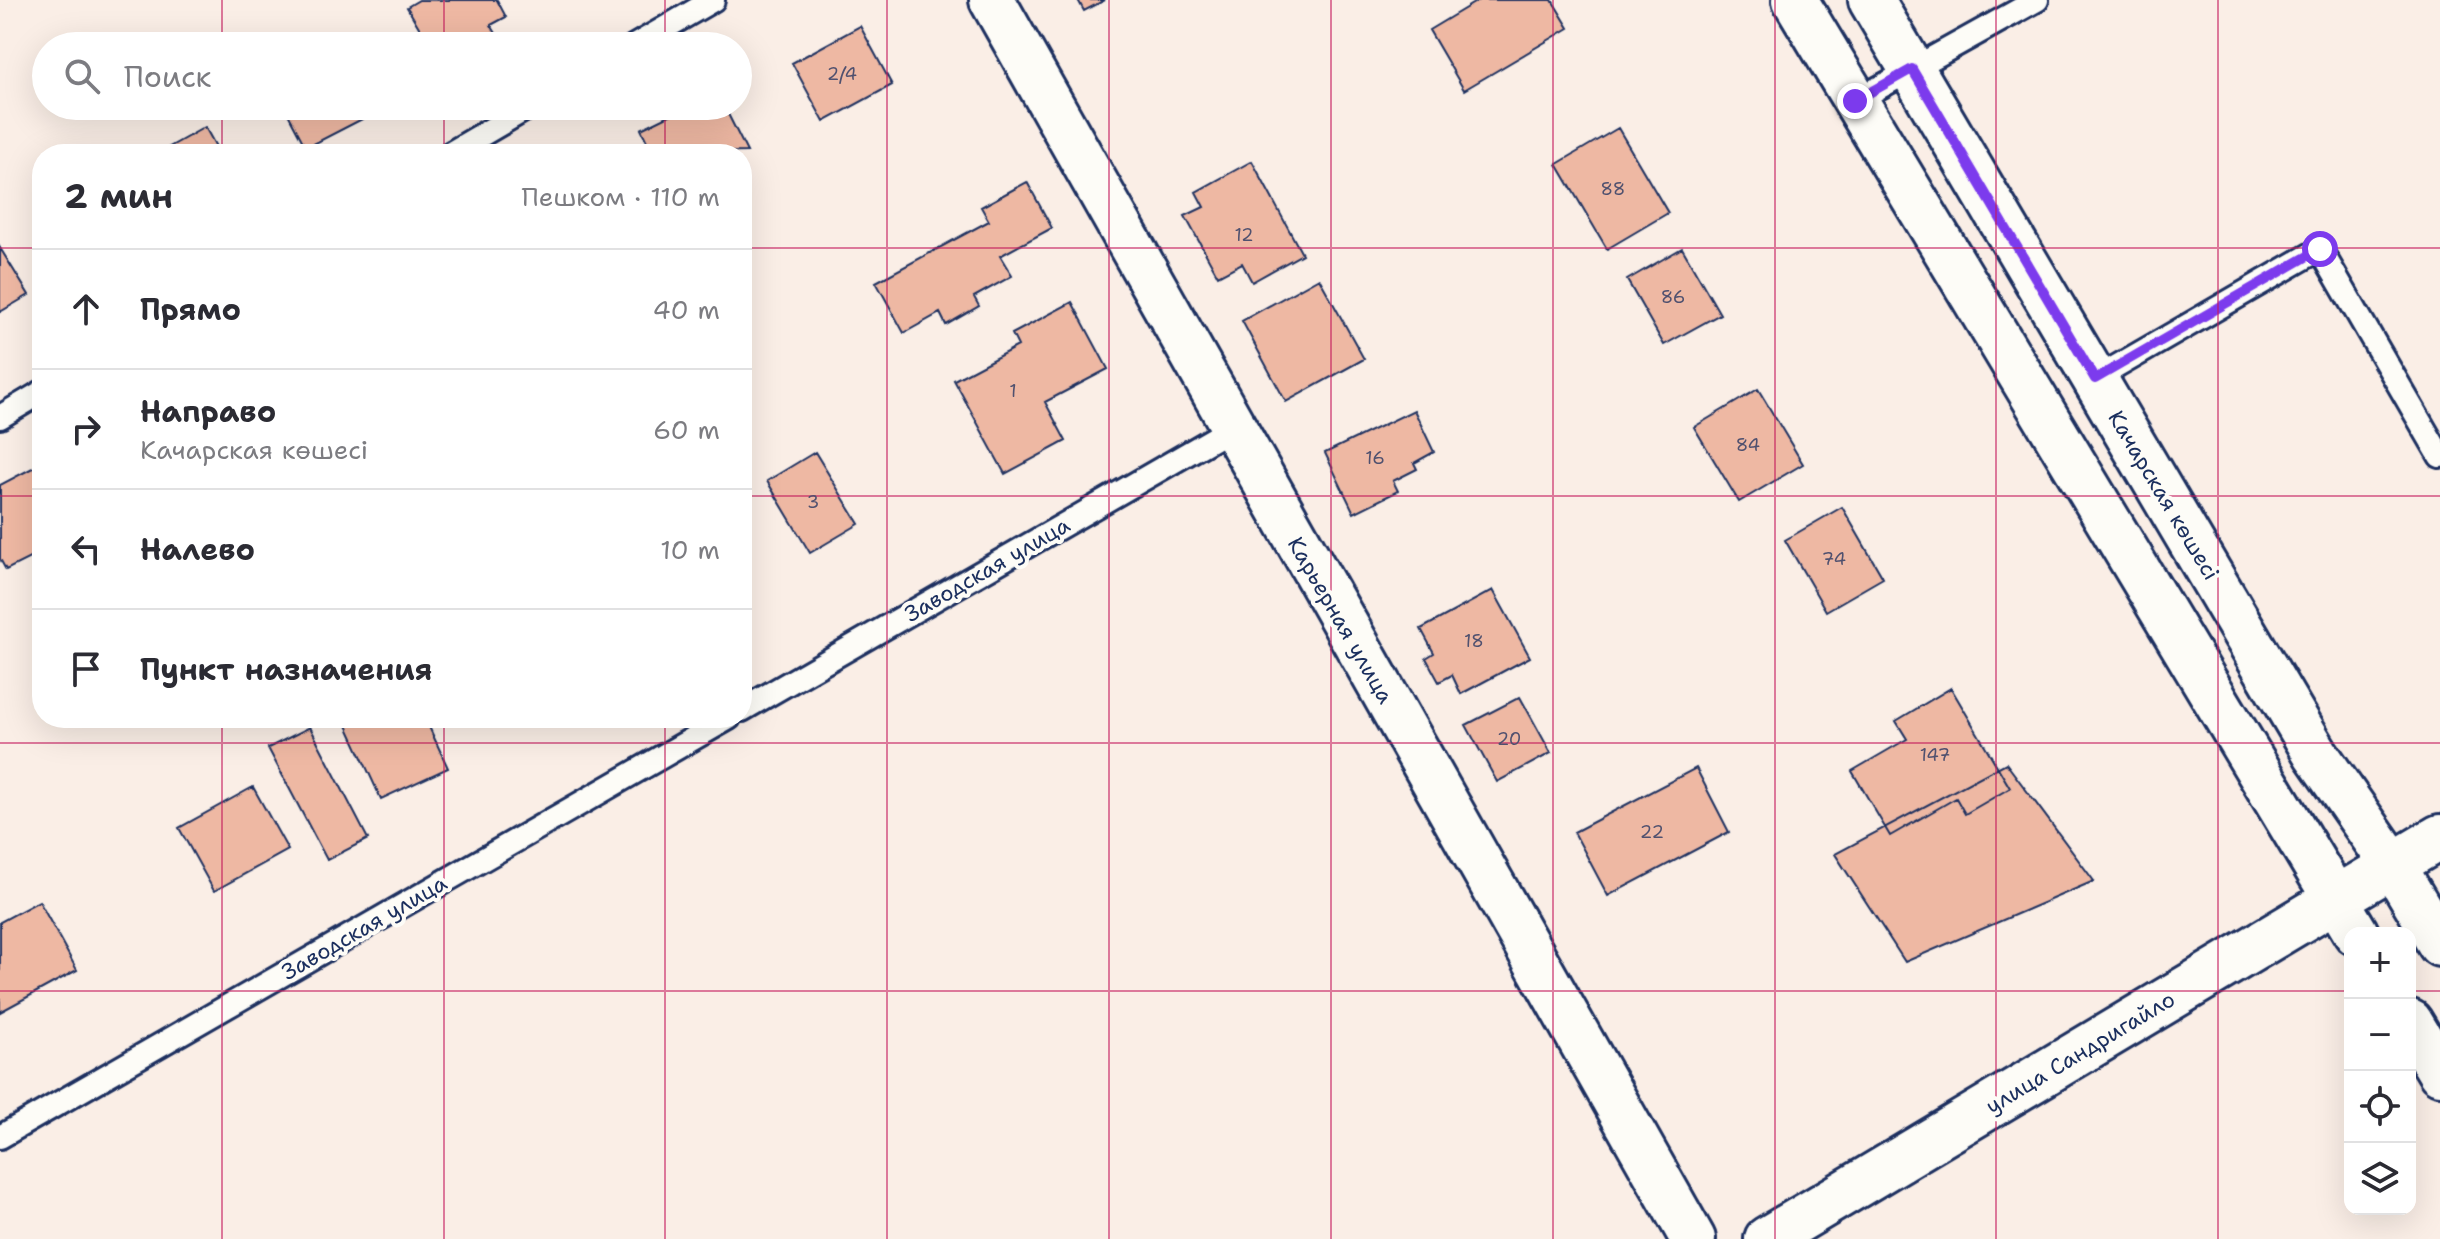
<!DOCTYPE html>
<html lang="ru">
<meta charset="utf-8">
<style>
body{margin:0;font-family:"Shantell Sans",sans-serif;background:#f7f7f7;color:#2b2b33}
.controls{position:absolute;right:24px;bottom:24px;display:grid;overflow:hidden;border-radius:16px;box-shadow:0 8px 32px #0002}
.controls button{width:72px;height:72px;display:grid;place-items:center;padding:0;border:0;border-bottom:2px solid #e1e1e2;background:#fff;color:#2b2b33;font:40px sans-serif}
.stop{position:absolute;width:24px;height:24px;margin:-18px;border:6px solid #7c3aed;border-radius:50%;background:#fff}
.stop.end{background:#7c3aed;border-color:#fff;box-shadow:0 2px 8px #0008}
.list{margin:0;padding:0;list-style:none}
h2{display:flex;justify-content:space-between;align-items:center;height:104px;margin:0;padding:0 32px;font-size:34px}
h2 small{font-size:26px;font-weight:400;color:#7c7c81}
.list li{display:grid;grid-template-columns:52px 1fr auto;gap:24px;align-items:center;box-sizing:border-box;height:120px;padding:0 32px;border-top:2px solid #e1e1e2}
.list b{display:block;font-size:30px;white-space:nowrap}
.list p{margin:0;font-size:26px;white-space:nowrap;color:#7c7c81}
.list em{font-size:26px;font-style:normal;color:#7c7c81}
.icon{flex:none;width:44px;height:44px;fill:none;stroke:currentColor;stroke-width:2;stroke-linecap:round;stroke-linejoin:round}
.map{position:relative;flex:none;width:2440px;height:1239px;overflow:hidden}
.search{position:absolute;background:#fff;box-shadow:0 8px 32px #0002;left:32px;top:32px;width:720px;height:88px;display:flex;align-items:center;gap:20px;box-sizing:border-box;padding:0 28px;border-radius:44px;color:#7c7c81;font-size:30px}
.panel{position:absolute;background:#fff;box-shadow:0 8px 32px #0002;left:32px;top:144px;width:720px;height:584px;border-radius:32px}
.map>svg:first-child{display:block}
.building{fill:#eeb8a3;stroke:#1b2f5e;stroke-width:2}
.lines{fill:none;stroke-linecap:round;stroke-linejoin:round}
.service-casing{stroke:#1b2f5e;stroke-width:28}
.minor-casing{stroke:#1b2f5e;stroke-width:50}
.tertiary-casing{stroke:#1b2f5e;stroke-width:50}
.secondary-casing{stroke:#1b2f5e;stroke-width:50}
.service{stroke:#fdfcf7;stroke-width:22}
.minor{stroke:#fdfcf7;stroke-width:44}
.tertiary{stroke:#fdfcf7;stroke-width:44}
.secondary{stroke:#fdfcf7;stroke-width:44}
.route{stroke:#7c3aed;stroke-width:10}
.grid{fill:none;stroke:#c2185b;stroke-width:2;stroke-opacity:0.55}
.labels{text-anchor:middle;stroke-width:8;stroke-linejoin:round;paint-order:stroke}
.number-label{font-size:18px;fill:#50516f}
.street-label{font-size:22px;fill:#1b2f5e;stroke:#fdfcf7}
</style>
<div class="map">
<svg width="2440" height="1239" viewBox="0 0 2440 1239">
<rect width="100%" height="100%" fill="#faeee6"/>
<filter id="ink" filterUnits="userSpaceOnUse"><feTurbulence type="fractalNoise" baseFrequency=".0125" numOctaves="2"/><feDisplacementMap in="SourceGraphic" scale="16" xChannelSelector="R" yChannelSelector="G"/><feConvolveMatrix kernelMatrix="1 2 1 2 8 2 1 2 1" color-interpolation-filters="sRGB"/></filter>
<g filter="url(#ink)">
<path class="building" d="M 419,0 L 497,0 L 506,17 L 491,25 L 500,40 L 489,46 L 430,46 L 407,7 Z
M 1078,0 L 1105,0 L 1084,11 Z
M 1479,0 L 1552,0 L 1569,28 L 1464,90 L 1429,30 Z
M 860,26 L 892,85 L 824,122 L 792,63 Z
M 284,106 L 363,106 L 368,116 L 306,148 Z
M 688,106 L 724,106 L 747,152 L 653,154 L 641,129 Z
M 205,127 L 220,154 L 157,154 Z
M 1618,128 L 1668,213 L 1607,249 L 1557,164 Z
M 1252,161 L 1302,254 L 1252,282 L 1242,263 L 1218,276 L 1185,216 L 1204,207 L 1196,192 Z
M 1027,182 L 1052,228 L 1000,256 L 1012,276 L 974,297 L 979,306 L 946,325 L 940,313 L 904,333 L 876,282 L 989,221 L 981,207 Z
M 0,248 L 29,295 L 0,312 Z
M 1682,248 L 1720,314 L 1664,345 L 1627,280 Z
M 1319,278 L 1364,359 L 1286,402 L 1242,321 Z
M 1072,302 L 1108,369 L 1045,402 L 1066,441 L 1005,474 L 954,380 L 1018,346 L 1012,334 Z
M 1758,389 L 1803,464 L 1739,502 L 1694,427 Z
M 1414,410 L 1434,452 L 1414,463 L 1417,469 L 1393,481 L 1398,491 L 1354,513 L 1325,453 Z
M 815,452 L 859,524 L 810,553 L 767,481 Z
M 42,463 L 42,552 L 6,570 L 0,559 L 0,485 Z
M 1842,507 L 1883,578 L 1826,611 L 1785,540 Z
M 1493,590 L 1530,657 L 1461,694 L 1452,675 L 1439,682 L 1426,658 L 1434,653 L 1421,629 Z
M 1951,688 L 2010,788 L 1965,814 L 1956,798 L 1890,836 L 1852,771 L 1907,739 L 1896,721 Z
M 1520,697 L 1551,753 L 1497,782 L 1466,725 Z
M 350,718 L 425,718 L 448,768 L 381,799 L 345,721 Z
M 310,727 L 368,839 L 327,860 L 268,748 Z
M 2006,763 L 2094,881 L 1905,962 L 1835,854 Z
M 1696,768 L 1729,832 L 1608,896 L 1574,832 Z
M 253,787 L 288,850 L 214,891 L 179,828 Z
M 39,901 L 77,970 L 0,1012 L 0,922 Z"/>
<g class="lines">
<defs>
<path id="service" d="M 634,46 L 713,0
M 1855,101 L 2037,0
M 449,154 L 531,106
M 2095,379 L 2320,249 L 2440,456
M 0,417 L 42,392
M 742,710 L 1232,428
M 0,1137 L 729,718"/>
<path id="minor" d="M 992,0 L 1693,1239
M 1767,1239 L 2336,899"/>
<path id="tertiary" d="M 2336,899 L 2440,837"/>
<path id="secondary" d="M 1795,0 L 2356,933
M 1871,0 L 2316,754 L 2393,865 L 2440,944
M 2410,1022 L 2440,1072"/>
</defs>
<use href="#service" class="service-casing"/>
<use href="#minor" class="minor-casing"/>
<use href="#tertiary" class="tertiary-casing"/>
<use href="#secondary" class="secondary-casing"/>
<use href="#service" class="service"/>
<use href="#minor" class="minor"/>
<use href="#tertiary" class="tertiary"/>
<use href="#secondary" class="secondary"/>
</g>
</g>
<g class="lines" filter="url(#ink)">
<path class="route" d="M 1855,101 L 1912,69 L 2095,379 L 2320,249"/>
</g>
<path class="grid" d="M 222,0 L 222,46M 444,0 L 444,46M 665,0 L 665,46M 887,0 L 887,1239M 1109,0 L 1109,1239M 1331,0 L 1331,1239M 1553,0 L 1553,1239M 1775,0 L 1775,1239M 1996,0 L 1996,1239M 2218,0 L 2218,1239M 222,106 L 222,154M 444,106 L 444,154M 665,106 L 665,154M 0,248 L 42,248M 742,248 L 2440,248M 0,496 L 42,496M 742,496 L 2440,496M 222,718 L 222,1239M 444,718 L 444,1239M 665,718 L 665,1239M 0,743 L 2440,743M 0,991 L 2350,991M 2410,991 L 2440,991"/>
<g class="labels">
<g class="number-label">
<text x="842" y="80">2/4</text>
<text x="1613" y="195">88</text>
<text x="1244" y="241">12</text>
<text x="1673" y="303">86</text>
<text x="1013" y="397">1</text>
<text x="1748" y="451">84</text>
<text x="1375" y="464">16</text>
<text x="813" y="508">3</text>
<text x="1834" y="565">74</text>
<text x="1474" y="647">18</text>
<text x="1509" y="745">20</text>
<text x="1935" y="761">147</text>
<text x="1652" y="838">22</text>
</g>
<g class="street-label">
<text transform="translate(2164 495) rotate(59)" y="8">Качарская көшесі</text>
<text transform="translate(987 569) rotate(-30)" y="8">Заводская улица</text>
<text transform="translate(1341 620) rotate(60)" y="8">Карьерная улица</text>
<text transform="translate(364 927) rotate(-30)" y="8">Заводская улица</text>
<text transform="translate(2080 1052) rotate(-31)" y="8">улица Сандригайло</text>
</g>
</g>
</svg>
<div class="controls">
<button>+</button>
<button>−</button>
<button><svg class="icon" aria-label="locate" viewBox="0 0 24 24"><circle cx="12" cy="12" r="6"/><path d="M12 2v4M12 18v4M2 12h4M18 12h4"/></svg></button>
<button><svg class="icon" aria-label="layers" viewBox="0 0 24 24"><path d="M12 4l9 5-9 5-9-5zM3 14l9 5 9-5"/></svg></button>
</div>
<div class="stop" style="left:2320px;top:249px"></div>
<div class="stop end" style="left:1855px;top:101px"></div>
<div class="search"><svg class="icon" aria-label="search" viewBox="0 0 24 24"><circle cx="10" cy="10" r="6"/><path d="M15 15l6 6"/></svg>Поиск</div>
<section class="panel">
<h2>2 мин<small>Пешком · 110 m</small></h2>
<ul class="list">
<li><svg class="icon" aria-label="ahead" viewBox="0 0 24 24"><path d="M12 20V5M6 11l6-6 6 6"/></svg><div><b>Прямо</b></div><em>40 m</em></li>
<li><svg class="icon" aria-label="right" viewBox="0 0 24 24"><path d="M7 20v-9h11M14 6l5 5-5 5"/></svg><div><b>Направо</b><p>Качарская көшесі</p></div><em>60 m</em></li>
<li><svg class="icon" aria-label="left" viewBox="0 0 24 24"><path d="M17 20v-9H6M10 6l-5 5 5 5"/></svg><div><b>Налево</b></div><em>10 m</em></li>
<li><svg class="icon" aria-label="arrive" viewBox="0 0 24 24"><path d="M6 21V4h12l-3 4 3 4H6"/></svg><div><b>Пункт назначения</b></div></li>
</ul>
</section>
</div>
